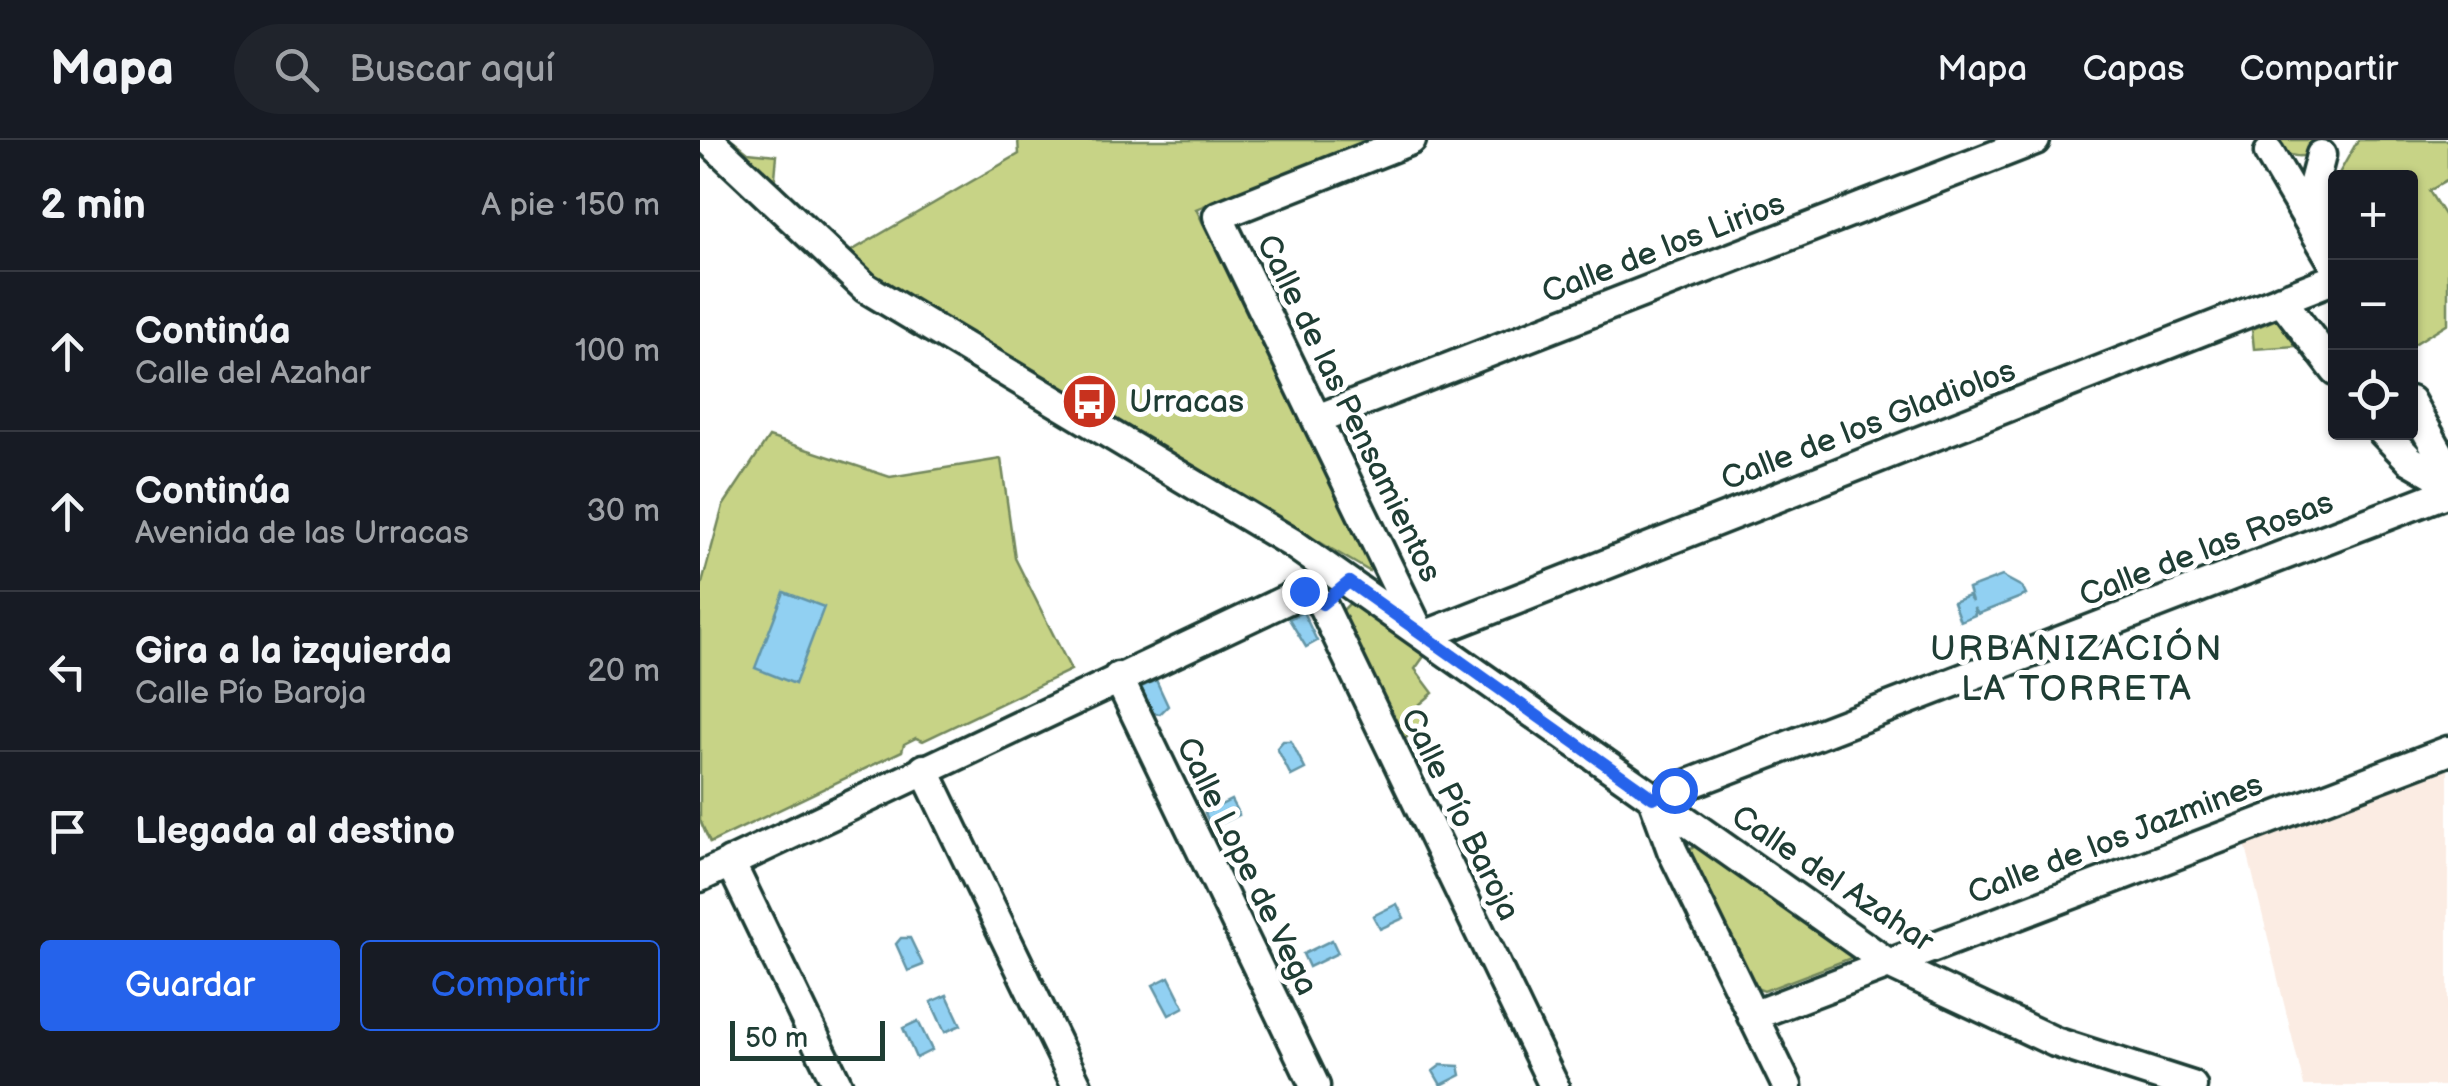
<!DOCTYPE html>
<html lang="es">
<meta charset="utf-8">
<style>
body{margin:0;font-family:"Balsamiq Sans",sans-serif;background:#20242c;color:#f1f3f6}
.controls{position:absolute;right:30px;top:30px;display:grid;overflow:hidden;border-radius:10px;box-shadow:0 2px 8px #0004}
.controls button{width:90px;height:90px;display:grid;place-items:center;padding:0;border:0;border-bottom:2px solid #363941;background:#171b24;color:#f1f3f6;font:50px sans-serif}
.scale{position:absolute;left:30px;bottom:25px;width:155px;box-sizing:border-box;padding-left:10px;border:5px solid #1f3d34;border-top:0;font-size:28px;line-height:35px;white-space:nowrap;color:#1f3d34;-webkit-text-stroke:8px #fff;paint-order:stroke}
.stop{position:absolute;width:30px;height:30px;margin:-22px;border:8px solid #2563eb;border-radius:50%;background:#fff}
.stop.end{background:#2563eb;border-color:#fff;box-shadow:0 2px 10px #0008}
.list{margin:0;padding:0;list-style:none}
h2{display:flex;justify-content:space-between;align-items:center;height:130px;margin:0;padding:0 40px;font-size:42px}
h2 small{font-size:32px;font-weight:400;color:#9ea1a6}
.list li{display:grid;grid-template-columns:65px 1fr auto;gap:30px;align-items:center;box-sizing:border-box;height:160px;padding:0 40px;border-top:2px solid #363941}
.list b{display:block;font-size:38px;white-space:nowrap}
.list p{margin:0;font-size:32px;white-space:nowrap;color:#9ea1a6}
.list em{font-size:32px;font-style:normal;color:#9ea1a6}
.actions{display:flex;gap:20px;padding:30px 40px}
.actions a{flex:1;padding:22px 0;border:2px solid #2563eb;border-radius:10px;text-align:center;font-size:35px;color:#2563eb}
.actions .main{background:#2563eb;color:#fff}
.icon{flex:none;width:55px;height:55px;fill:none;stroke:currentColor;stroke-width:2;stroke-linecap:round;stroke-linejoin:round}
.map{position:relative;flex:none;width:1748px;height:946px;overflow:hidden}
header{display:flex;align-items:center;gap:60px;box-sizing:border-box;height:140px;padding:0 50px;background:#171b24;border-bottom:2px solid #363941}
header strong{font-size:48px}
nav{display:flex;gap:55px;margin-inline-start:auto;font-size:35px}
.search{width:700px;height:90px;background:#20242c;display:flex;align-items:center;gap:25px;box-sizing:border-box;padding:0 35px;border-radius:55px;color:#9ea1a6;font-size:38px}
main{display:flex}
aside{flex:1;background:#171b24}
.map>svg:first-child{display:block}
.built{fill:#fbece3}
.green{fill:#c7d386;stroke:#73885d;stroke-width:2.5}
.water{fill:#91d0f2;stroke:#6395a6;stroke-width:2.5}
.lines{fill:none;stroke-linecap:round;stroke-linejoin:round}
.minor-casing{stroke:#1f3d34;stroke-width:35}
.minor{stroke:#fff;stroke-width:28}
.route{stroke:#2563eb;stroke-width:12}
.labels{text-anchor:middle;stroke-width:10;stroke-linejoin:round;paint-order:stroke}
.street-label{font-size:32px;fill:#1f3d34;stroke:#fff}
.poi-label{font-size:32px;fill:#1f3d34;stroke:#fff;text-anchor:start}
.neighbourhood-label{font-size:35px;letter-spacing:2.5px;fill:#1f3d34;stroke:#fff}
</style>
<header>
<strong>Mapa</strong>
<div class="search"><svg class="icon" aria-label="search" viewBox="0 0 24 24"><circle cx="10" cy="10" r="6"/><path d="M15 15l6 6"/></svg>Buscar aquí</div>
<nav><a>Mapa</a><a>Capas</a><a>Compartir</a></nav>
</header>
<main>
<aside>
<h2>2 min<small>A pie · 150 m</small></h2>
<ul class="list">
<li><svg class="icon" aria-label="ahead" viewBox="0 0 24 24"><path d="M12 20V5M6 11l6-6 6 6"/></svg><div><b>Continúa</b><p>Calle del Azahar</p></div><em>100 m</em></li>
<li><svg class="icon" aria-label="ahead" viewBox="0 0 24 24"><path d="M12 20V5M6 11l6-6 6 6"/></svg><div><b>Continúa</b><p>Avenida de las Urracas</p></div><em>30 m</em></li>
<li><svg class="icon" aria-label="left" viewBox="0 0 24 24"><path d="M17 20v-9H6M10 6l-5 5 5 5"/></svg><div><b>Gira a la izquierda</b><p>Calle Pío Baroja</p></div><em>20 m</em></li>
<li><svg class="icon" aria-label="arrive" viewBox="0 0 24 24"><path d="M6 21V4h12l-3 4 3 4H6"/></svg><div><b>Llegada al destino</b></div></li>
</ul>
<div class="actions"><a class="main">Guardar</a><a>Compartir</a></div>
</aside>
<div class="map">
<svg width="1748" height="946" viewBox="0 0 1748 946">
<rect width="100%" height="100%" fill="#fff"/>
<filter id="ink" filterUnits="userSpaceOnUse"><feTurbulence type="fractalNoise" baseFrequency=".01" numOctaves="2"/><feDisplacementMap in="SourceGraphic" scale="20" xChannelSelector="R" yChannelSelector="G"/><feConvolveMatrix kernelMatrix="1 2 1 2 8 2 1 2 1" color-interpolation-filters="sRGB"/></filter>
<g filter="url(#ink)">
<path class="built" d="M 1748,626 L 1748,946 L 1604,946 L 1545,703 Z"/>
<path class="green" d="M 25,0 L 33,0 L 48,12 L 77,15 L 74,48 Z
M 318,0 L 668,0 L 496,69 L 671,426 L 669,431 L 268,196 L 173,137 L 146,114 L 319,14 Z
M 1569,0 L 1624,0 C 1608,24 1586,19 1569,0 Z
M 1658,0 L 1748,0 L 1748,40 L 1729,51 L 1748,81 L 1748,183 L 1711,206 L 1710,38 L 1637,37 Z
M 1577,179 L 1597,206 L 1554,209 L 1552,189 Z
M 69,297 L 190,337 L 301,319 L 315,418 L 371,530 L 223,601 L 216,598 L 204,604 L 202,611 L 10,703 L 0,680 L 0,451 L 23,366 Z
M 651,462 L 725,515 L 715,529 L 733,553 L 719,565 L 730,579 L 703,600 L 699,601 L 639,474 Z
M 996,705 L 1151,813 L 1151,818 L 1064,851 L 1056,848 L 990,710 Z"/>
<path class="water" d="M 1302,436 L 1322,447 L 1326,455 L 1278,474 L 1274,468 L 1275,475 L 1260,481 L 1253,462 L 1268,456 L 1272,462 L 1268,449 Z
M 84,452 L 124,467 L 95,544 L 55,528 Z
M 603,472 L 617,501 L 606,507 L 589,479 Z
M 456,540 L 468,566 L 460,574 L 453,573 L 441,547 Z
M 583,601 L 591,601 L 605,629 L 591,636 L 577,608 Z
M 531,660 L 539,675 L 512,688 L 505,673 Z
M 697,764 L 704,778 L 680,789 L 673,776 Z
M 201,798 L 210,798 L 223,825 L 208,831 L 196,804 Z
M 632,800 L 638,813 L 609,827 L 603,814 Z
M 469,837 L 484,867 L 469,875 L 453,845 Z
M 247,855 L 261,885 L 245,892 L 231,862 Z
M 218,881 L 232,910 L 216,918 L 203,888 Z
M 741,925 L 759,926 L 761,935 L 741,945 L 733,931 Z"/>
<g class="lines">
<defs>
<path id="minor" d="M 9,0 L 166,148 L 592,403 L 1189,824 L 1355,902 L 1492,946
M 711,0 L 518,76 L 718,489
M 1569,13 L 1636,127
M 1621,15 L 1613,46 L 1621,86
M 1581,159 L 1636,231
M 1710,261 L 1748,329
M 617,279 L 1335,0
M 1683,292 L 1710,320 L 1748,342
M 726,495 L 1636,138
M 418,537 L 615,946
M 224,629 L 377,946
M 953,658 L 1748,352
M 953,658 L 972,710 L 1087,946
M 30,722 L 138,946
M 0,737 L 605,451 L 622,464 L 854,946
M 1052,876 L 1748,611"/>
</defs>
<use href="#minor" class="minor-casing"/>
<use href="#minor" class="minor"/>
</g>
</g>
<g class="lines" filter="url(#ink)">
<path class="route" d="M 604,451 L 622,464 L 649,442 L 953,658 L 974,650"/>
</g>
<defs>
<symbol id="bus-disc" viewBox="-11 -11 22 22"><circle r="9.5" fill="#c8321e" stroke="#fff"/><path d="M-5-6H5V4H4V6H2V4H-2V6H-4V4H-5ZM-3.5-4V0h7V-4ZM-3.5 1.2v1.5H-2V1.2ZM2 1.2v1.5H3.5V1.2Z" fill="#fff"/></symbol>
</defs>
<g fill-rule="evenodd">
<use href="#bus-disc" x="358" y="230" width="63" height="63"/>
</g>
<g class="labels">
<g class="street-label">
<text transform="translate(963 107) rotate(-21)" y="11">Calle de los Lirios</text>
<text transform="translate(650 268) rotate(64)" y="11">Calle de las Pensamientos</text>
<text transform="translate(1168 284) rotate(-21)" y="11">Calle de los Gladiolos</text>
<text transform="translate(1506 408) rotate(-21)" y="11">Calle de las Rosas</text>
<text transform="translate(761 674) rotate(64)" y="11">Calle Pío Baroja</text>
<text transform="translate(1415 698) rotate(-21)" y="11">Calle de los Jazmines</text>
<text transform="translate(548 726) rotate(64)" y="11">Calle Lope de Vega</text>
<text transform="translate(1133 738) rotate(34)" y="11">Calle del Azahar</text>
</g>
<g class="poi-label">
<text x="429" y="272">Urracas</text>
</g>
<g class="neighbourhood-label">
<text x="1377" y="520">URBANIZACIÓN<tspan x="1377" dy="40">LA TORRETA</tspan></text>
</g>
</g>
</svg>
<div class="controls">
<button>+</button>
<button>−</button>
<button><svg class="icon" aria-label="locate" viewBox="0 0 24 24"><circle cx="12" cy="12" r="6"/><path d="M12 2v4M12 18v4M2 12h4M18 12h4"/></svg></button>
</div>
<div class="scale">50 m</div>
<div class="stop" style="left:974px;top:650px"></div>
<div class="stop end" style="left:604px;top:451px"></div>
</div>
</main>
